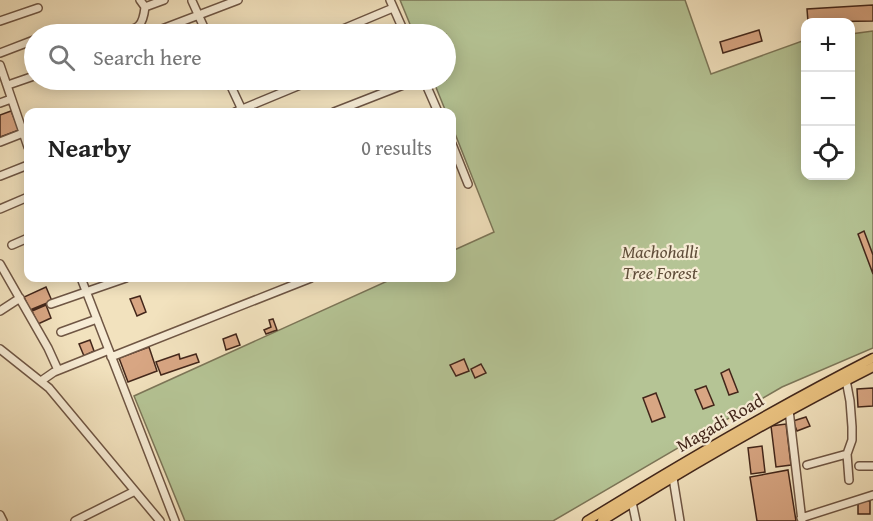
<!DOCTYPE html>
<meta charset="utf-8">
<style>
body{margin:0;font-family:"Gentium Book Plus",serif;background:#f2f2f2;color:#222}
.controls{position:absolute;right:18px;top:18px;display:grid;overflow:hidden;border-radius:12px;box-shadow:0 3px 15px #0003}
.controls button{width:54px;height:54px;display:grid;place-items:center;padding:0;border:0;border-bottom:2px solid #e0e0e0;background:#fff;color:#222;font:30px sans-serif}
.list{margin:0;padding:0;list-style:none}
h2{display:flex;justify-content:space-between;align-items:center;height:78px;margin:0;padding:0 24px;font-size:26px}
h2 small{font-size:20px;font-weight:400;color:#767676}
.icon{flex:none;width:33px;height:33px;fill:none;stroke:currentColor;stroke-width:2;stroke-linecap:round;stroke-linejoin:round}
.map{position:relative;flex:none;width:873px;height:521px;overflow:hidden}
.search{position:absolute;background:#fff;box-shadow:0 3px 15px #0003;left:24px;top:24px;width:432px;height:66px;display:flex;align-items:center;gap:15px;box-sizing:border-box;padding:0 21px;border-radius:33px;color:#767676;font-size:22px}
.panel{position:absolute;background:#fff;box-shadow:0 3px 15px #0003;left:24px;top:108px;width:432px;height:174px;border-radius:12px}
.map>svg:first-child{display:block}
.green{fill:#b5c495;stroke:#7c7658;stroke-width:1.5}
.building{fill:#d8a683;stroke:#43271b;stroke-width:1.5}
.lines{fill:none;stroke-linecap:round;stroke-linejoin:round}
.minor-casing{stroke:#6f5644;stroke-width:10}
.major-casing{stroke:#43271b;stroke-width:11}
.minor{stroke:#f7ecd5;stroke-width:7}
.major{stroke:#e9c17f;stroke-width:8}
.labels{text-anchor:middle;stroke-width:4.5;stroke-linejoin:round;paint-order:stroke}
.park-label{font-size:18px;font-style:italic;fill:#604e3a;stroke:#f7ecd5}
.street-label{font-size:18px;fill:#43271b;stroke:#f7ecd5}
</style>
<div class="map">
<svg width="873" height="521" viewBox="0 0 873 521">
<rect width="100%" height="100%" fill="#f2e2be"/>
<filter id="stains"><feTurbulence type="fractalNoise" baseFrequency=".00333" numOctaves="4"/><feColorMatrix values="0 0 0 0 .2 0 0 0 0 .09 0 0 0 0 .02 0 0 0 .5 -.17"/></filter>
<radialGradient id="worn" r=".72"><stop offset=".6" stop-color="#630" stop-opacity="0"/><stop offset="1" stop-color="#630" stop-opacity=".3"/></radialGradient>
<path class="green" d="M 400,0 L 685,0 L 711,74 L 805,40 L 806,176 L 850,176 L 851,34 L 873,31 L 873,348 L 782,387 L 553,521 L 185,521 L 134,396 L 394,278 L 452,278 L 452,251 L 494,232 L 452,126 L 452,112 L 446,112 L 433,80 L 446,80 L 446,34 L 414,34 Z"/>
<path class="building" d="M 873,5 L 873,21 L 808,22 L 807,9 Z
M 759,30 L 762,41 L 723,53 L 720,42 Z
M 11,111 L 19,130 L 0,137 L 0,115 Z
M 864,231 L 873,255 L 873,274 L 858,234 Z
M 46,287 L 52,301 L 30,310 L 24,297 Z
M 140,296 L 146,312 L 137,316 L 130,299 Z
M 46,305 L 51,318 L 38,324 L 32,311 Z
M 273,319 L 277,330 L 266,334 L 264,330 L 271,327 L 269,320 Z
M 236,334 L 240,345 L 226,350 L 223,339 Z
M 90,340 L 94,351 L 84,356 L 79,344 Z
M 149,347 L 157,371 L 128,382 L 119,358 Z
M 179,354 L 180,359 L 196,354 L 199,362 L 161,375 L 156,362 Z
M 464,359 L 469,371 L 456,376 L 450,365 Z
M 481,364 L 486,373 L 475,378 L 471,369 Z
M 729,369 L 738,392 L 729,395 L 721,373 Z
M 706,386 L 714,405 L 703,409 L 695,390 Z
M 873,388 L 873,406 L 858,407 L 857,389 Z
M 656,393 L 665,417 L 652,422 L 643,398 Z
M 806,417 L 810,426 L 797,431 L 793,421 Z
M 786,424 L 791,465 L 776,467 L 771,426 Z
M 762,446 L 765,472 L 751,474 L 748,448 Z
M 788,470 L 796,521 L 757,521 L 750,477 Z
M 858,501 L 870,501 L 870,514 L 858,514 Z"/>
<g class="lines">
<defs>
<path id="minor" d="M 140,0 L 145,7 L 164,0
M 390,0 L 405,34
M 192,1 L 207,34
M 0,21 L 38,8
M 111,34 C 132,27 142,35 145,7
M 149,34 L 238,0
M 331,34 L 393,8
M 0,53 L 34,40
M 0,65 L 28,147
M 228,80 L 243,112
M 424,80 L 438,112
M 8,85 L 34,76
M 0,103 L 11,99
M 235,112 L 310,81 L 322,80
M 334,112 L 416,80
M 0,142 L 23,133
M 452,144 L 468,184
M 0,176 L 28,165
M 0,209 L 28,197
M 12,245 L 28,238
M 0,264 L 48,348 L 58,370
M 81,278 L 175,521
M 51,304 L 126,278
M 0,311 L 20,298
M 61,332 L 97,319
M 0,349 L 49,388 L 160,521
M 111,357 L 311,278
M 846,380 L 850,401 L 852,427 L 852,440 L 847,454 L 849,480
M 41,381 L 54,372 L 109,350
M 789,410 L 802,521
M 807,465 L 847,454
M 859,466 L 873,466
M 673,478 L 680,521
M 632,502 L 636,521
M 0,515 L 3,521
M 801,518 L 873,495
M 75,521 L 135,491"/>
<path id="major" d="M 587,521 C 681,463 775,408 873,358
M 602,521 C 690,466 780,414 873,367"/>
</defs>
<use href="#minor" class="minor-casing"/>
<use href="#major" class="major-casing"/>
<use href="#minor" class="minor"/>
<use href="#major" class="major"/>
</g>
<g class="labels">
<g class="park-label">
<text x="660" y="258">Machohalli<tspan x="660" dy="21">Tree Forest</tspan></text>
</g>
<g class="street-label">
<text transform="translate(720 423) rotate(-30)" y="6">Magadi Road</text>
</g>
</g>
<rect width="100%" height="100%" filter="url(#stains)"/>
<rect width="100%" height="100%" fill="url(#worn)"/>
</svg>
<div class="controls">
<button>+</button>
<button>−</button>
<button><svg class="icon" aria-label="locate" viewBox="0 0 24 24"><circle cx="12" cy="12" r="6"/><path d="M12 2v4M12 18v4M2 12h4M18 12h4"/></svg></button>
</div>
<div class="search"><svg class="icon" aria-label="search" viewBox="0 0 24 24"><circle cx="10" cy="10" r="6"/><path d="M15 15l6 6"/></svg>Search here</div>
<section class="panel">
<h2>Nearby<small>0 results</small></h2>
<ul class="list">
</ul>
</section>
</div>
